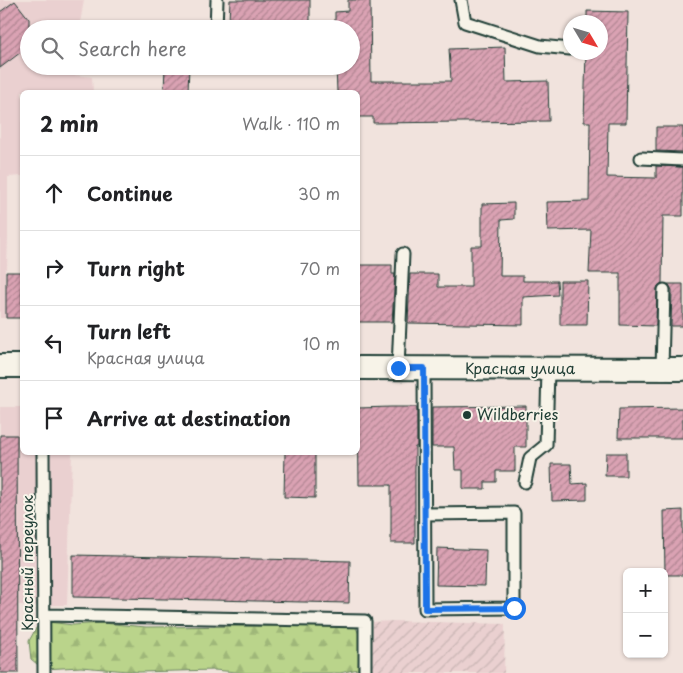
<!DOCTYPE html>
<meta charset="utf-8">
<style>
body{margin:0;font-family:"Playpen Sans",sans-serif;background:#f6f6f6;color:#202124}
.controls{position:absolute;right:15px;bottom:15px;display:grid;overflow:hidden;border-radius:8px;box-shadow:0 1px 4px #0004}
.controls button{width:45px;height:45px;display:grid;place-items:center;padding:0;border:0;border-bottom:1px solid #e0e0e0;background:#fff;color:#202124;font:25px sans-serif}
.compass{position:absolute;left:563px;top:15px;width:45px;height:45px;border-radius:50%;background:#fff;box-shadow:0 1px 4px #0004;rotate:128deg}
.stop{position:absolute;width:15px;height:15px;margin:-11px;border:4px solid #1a73e8;border-radius:50%;background:#fff}
.stop.end{background:#1a73e8;border-color:#fff;box-shadow:0 1px 5px #0008}
.list{margin:0;padding:0;list-style:none}
h2{display:flex;justify-content:space-between;align-items:center;height:65px;margin:0;padding:0 20px;font-size:21px}
h2 small{font-size:16px;font-weight:400;color:#757577}
.list li{display:grid;grid-template-columns:32px 1fr auto;gap:15px;align-items:center;box-sizing:border-box;height:75px;padding:0 20px;border-top:1px solid #e0e0e0}
.list b{display:block;font-size:19px;white-space:nowrap}
.list p{margin:0;font-size:16px;white-space:nowrap;color:#757577}
.list em{font-size:16px;font-style:normal;color:#757577}
.icon{flex:none;width:28px;height:28px;fill:none;stroke:currentColor;stroke-width:2;stroke-linecap:round;stroke-linejoin:round}
.map{position:relative;flex:none;width:683px;height:673px;overflow:hidden}
.search{position:absolute;background:#fff;box-shadow:0 1px 4px #0004;left:20px;top:20px;width:340px;height:55px;display:flex;align-items:center;gap:12px;box-sizing:border-box;padding:0 18px;border-radius:28px;color:#757577;font-size:19px}
.panel{position:absolute;background:#fff;box-shadow:0 1px 4px #0004;left:20px;top:90px;width:340px;height:365px;border-radius:8px}
.map>svg:first-child{display:block}
.built{fill:#ead0d0}
.industrial{fill:url(#industrial-furrows)}
.forest{fill:url(#forest-firs);stroke:#6c8860}
.building{fill:url(#building-hatch);stroke:#1f3d34}
.lines{fill:none;stroke-linecap:round;stroke-linejoin:round}
.lane-casing{stroke:#1f3d34;stroke-width:15}
.street-casing{stroke:#1f3d34;stroke-width:26}
.lane{stroke:#f7f3e8;stroke-width:11}
.street{stroke:#f7f3e8;stroke-width:22}
.route{stroke:#1a73e8;stroke-width:6}
.poi-dot{fill:#1f3d34;stroke:#f7f3e8;stroke-width:2}
.labels{text-anchor:middle;stroke-width:4;stroke-linejoin:round;paint-order:stroke}
.street-label{font-size:15px;fill:#1f3d34;stroke:#f7f3e8}
.poi-label{font-size:15px;fill:#1f3d34;stroke:#f7f3e8;text-anchor:start}
</style>
<div class="map">
<svg width="683" height="673" viewBox="0 0 683 673">
<defs>
<pattern id="industrial-furrows" width="10" height="10" patternUnits="userSpaceOnUse" patternTransform="scale(1.25)"><rect width="10" height="10" fill="#ead0d0"/><path d="M-1 1l2-2M0 10L10 0M9 11l2-2" fill="none" stroke="#c8b4b3"/></pattern>
<pattern id="forest-firs" width="22" height="20" patternUnits="userSpaceOnUse" patternTransform="scale(1.25)"><rect width="22" height="20" fill="#bad48b"/><path d="M5 1l3.5 6h-7zM16 11l3.5 6h-7z" fill="#9fb779"/></pattern>
<pattern id="building-hatch" width="6" height="6" patternUnits="userSpaceOnUse" patternTransform="scale(1.25)"><rect width="6" height="6" fill="#daa2b3"/><path d="M-1 1l2-2M0 6l6-6M5 7l2-2" fill="none" stroke="#b08592"/></pattern>
</defs>
<rect width="100%" height="100%" fill="#f1e3dd"/>
<filter id="ink" filterUnits="userSpaceOnUse"><feTurbulence type="fractalNoise" baseFrequency=".02" numOctaves="2"/><feDisplacementMap in="SourceGraphic" scale="10" xChannelSelector="R" yChannelSelector="G"/><feConvolveMatrix kernelMatrix="1 2 1 2 8 2 1 2 1" color-interpolation-filters="sRGB"/></filter>
<g filter="url(#ink)">
<path class="built" d="M 0,0 L 84,0 L 79,29 L 29,29 L 29,66 L 75,66 L 74,75 L 92,77 L 93,92 L 22,92 L 22,176 L 8,177 L 8,238 L 7,268 L 5,269 L 6,318 L 0,318 Z
M 0,407 L 22,407 L 22,452 L 72,453 L 67,605 L 18,605 L 18,673 L 0,673 Z"/>
<path class="industrial" d="M 394,621 L 505,624 L 504,673 L 370,673 L 373,622 Z"/>
<path class="forest" d="M 352,620 L 360,636 L 358,669 L 340,673 L 247,673 L 214,670 L 139,672 L 81,667 L 43,669 L 31,659 L 29,641 L 40,621 L 73,625 L 102,623 L 146,627 L 267,626 Z"/>
<path class="building" d="M 230,0 L 310,0 L 310,22 L 229,21 Z
M 348,0 L 370,0 L 371,81 L 451,81 L 449,49 L 505,47 L 506,82 L 548,81 L 549,121 L 373,123 L 373,117 L 358,117 L 358,92 L 337,92 L 336,66 L 351,66 L 351,29 L 335,29 L 335,12 L 348,11 Z
M 15,1 L 29,19 L 29,46 L 0,68 L 0,12 Z
M 587,11 L 628,12 L 626,123 L 608,123 L 607,177 L 656,178 L 656,166 L 683,167 L 683,216 L 663,216 L 662,283 L 658,286 L 657,289 L 656,326 L 620,325 L 620,273 L 589,273 L 591,230 L 548,231 L 547,202 L 589,201 L 590,122 L 584,122 L 586,52 L 600,52 L 600,22 L 587,22 Z
M 165,66 L 189,66 L 188,92 L 164,92 Z
M 656,127 L 683,127 L 683,152 L 656,151 Z
M 514,203 L 514,219 L 501,220 L 500,276 L 523,276 L 523,281 L 557,281 L 558,295 L 523,297 L 523,325 L 408,323 L 410,274 L 438,274 L 438,287 L 471,287 L 471,246 L 482,246 L 482,204 Z
M 358,265 L 392,265 L 392,274 L 395,274 L 392,322 L 358,322 Z
M 6,272 L 22,272 L 22,318 L 6,318 Z
M 560,281 L 588,281 L 587,325 L 560,325 Z
M 668,284 L 683,284 L 683,326 L 671,326 L 672,290 Z
M 526,406 L 526,447 L 515,447 L 515,471 L 496,471 L 496,482 L 485,482 L 485,489 L 463,489 L 463,470 L 455,470 L 454,447 L 432,447 L 432,407 Z
M 391,407 L 417,407 L 417,447 L 415,447 L 415,543 L 391,543 L 391,485 L 359,485 L 358,408 Z
M 683,408 L 683,438 L 618,438 L 619,409 Z
M 0,435 L 17,435 L 18,673 L 0,673 Z
M 285,452 L 315,452 L 315,498 L 284,497 Z
M 606,453 L 626,453 L 626,476 L 605,476 Z
M 551,464 L 571,464 L 572,484 L 587,483 L 587,500 L 552,501 Z
M 683,510 L 683,575 L 665,575 L 664,511 Z
M 437,548 L 486,550 L 485,586 L 436,585 Z
M 73,555 L 350,561 L 349,603 L 73,597 Z"/>
<g class="lines">
<defs>
<path id="lane" d="M 461,0 L 465,22 L 540,46 L 570,49
M 216,29 L 217,0
M 641,158 L 683,160
M 398,368 L 403,254
M 424,368 L 425,609 L 514,608 L 514,513 L 425,514
M 662,369 L 664,290
M 43,452 L 44,673
M 525,482 L 530,458 L 546,445 L 548,369
M 44,615 L 365,621 L 365,673"/>
<path id="street" d="M 0,366 L 22,366
M 358,368 L 683,369"/>
</defs>
<use href="#lane" class="lane-casing"/>
<use href="#street" class="street-casing"/>
<use href="#lane" class="lane"/>
<use href="#street" class="street"/>
</g>
</g>
<g class="lines" filter="url(#ink)">
<path class="route" d="M 398,368 L 424,368 L 425,609 L 514,608"/>
</g>
<circle class="poi-dot" cx="467" cy="415" r="5"/>
<g class="labels">
<g class="street-label">
<text x="520" y="374">Красная улица</text>
<text transform="translate(28 563) rotate(-90)" y="5">Красный переулок</text>
</g>
<g class="poi-label">
<text x="477" y="420">Wildberries</text>
</g>
</g>
</svg>
<div class="controls">
<button>+</button>
<button>−</button>
</div>
<svg class="compass" viewBox="-18 -18 36 36"><path d="M0-13l5 13h-10z" fill="#e53935"/><path d="M0 13l5-13h-10z" fill="#757577"/></svg>
<div class="stop" style="left:514px;top:608px"></div>
<div class="stop end" style="left:398px;top:368px"></div>
<div class="search"><svg class="icon" aria-label="search" viewBox="0 0 24 24"><circle cx="10" cy="10" r="6"/><path d="M15 15l6 6"/></svg>Search here</div>
<section class="panel">
<h2>2 min<small>Walk · 110 m</small></h2>
<ul class="list">
<li><svg class="icon" aria-label="ahead" viewBox="0 0 24 24"><path d="M12 20V5M6 11l6-6 6 6"/></svg><div><b>Continue</b></div><em>30 m</em></li>
<li><svg class="icon" aria-label="right" viewBox="0 0 24 24"><path d="M7 20v-9h11M14 6l5 5-5 5"/></svg><div><b>Turn right</b></div><em>70 m</em></li>
<li><svg class="icon" aria-label="left" viewBox="0 0 24 24"><path d="M17 20v-9H6M10 6l-5 5 5 5"/></svg><div><b>Turn left</b><p>Красная улица</p></div><em>10 m</em></li>
<li><svg class="icon" aria-label="arrive" viewBox="0 0 24 24"><path d="M6 21V4h12l-3 4 3 4H6"/></svg><div><b>Arrive at destination</b></div></li>
</ul>
</section>
</div>
